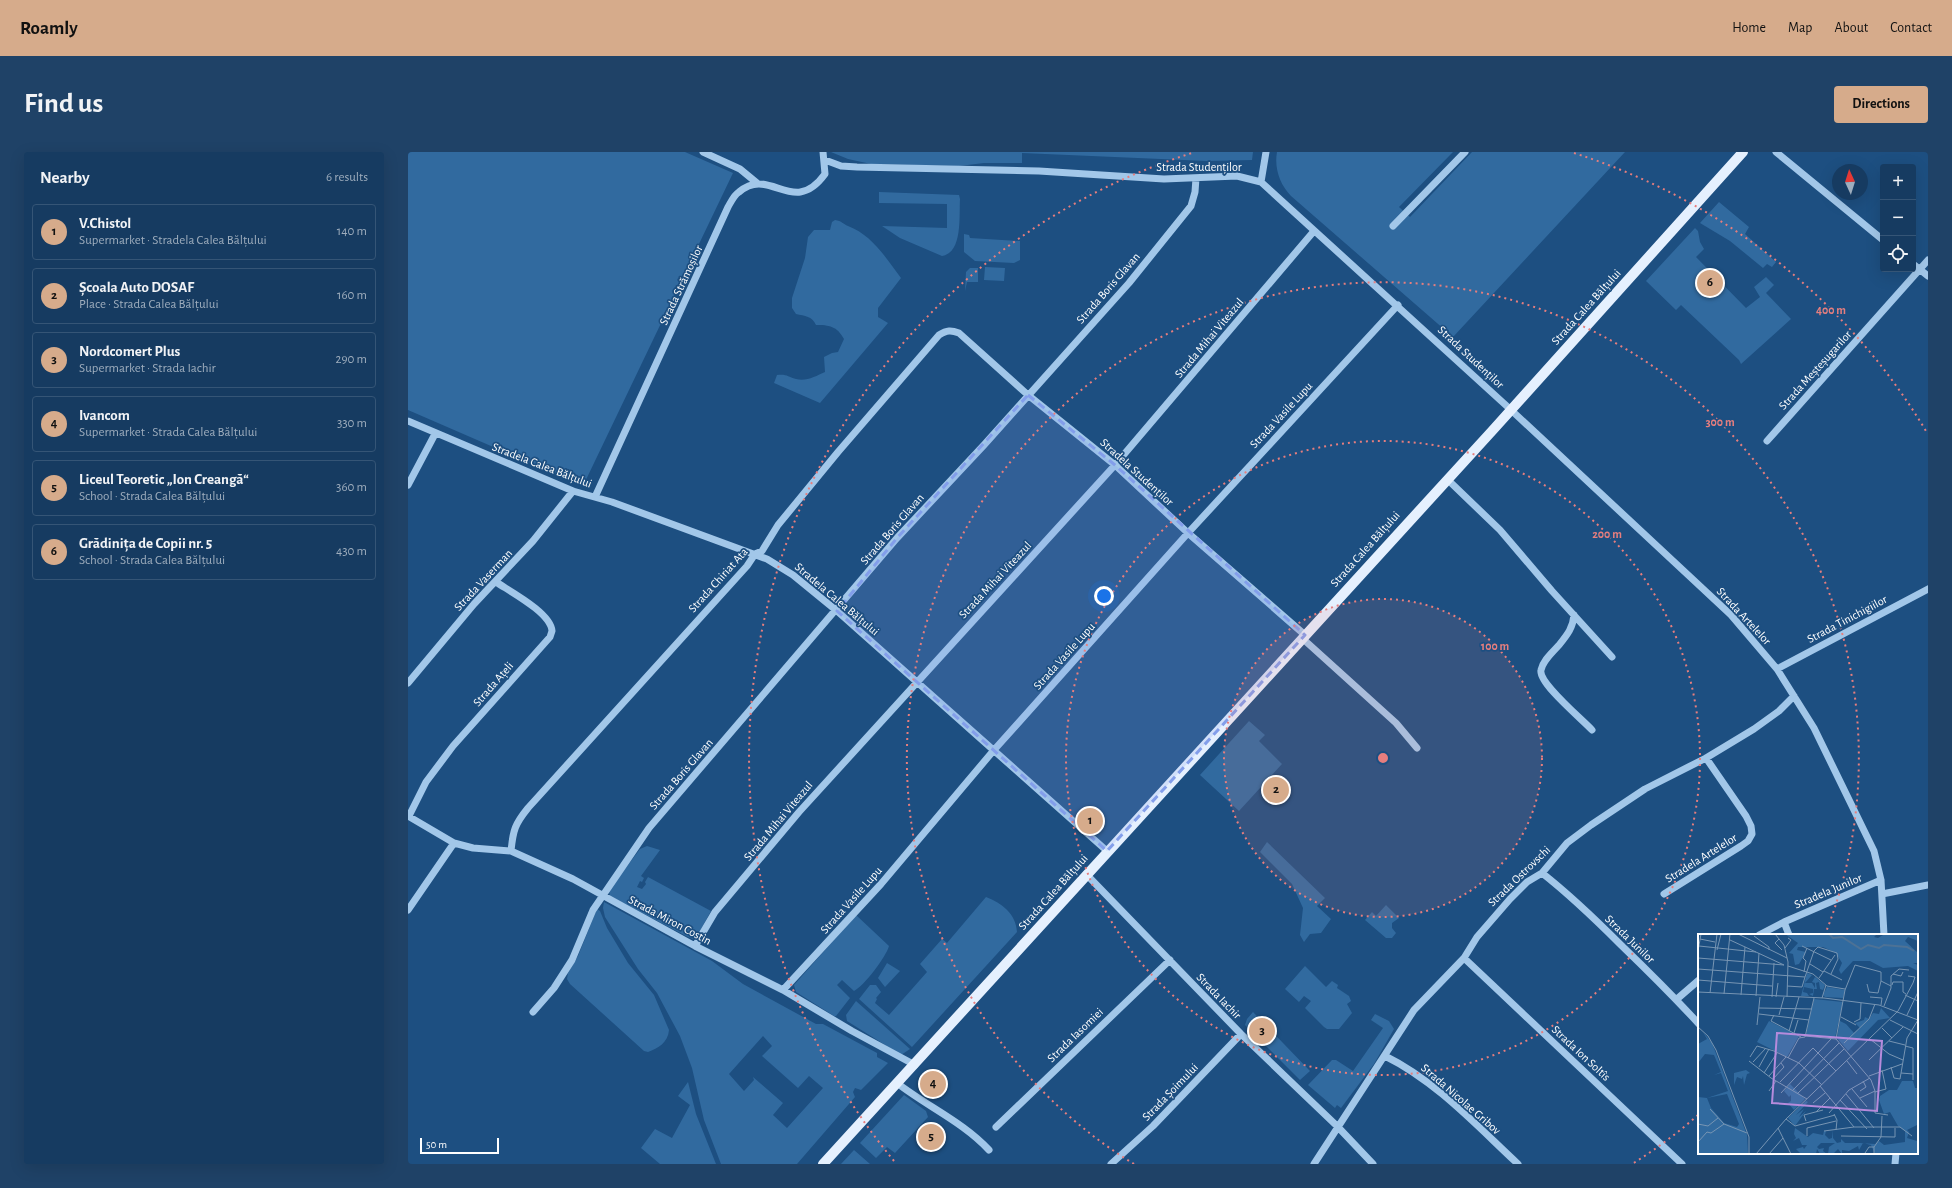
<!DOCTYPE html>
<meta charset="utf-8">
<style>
body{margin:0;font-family:"Alegreya Sans",sans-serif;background:#1f4267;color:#f1f3f6}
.controls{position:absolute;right:12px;top:12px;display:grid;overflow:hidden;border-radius:4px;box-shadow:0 4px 16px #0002}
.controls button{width:36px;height:36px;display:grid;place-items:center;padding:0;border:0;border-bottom:1px solid #355576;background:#163b61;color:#f1f3f6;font:20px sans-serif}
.compass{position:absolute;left:1424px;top:12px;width:36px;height:36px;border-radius:50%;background:#163b61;box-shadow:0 4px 16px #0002;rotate:356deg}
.scale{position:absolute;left:12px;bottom:10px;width:79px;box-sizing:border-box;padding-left:4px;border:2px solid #fff;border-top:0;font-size:11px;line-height:14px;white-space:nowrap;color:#fff;-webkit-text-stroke:3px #1d4f81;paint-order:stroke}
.you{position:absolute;left:696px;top:444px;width:14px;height:14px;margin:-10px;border:3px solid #fff;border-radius:50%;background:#1a73e8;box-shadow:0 0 0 6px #1a73e833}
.badge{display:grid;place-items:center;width:26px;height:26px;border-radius:50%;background:#d6ab8b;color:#111;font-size:13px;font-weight:700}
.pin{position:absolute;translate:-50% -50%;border:2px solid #fff;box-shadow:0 1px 4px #0006}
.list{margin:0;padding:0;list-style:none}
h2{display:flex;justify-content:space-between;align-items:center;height:52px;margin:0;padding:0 16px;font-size:17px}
h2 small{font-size:13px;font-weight:400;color:#9eadbd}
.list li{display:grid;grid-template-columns:26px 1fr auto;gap:12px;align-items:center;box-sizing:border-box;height:56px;margin:0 8px 8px;padding:0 8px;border:1px solid #355576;border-radius:4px}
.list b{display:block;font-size:15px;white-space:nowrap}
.list p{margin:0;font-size:13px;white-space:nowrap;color:#9eadbd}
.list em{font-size:13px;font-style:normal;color:#9eadbd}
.icon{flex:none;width:22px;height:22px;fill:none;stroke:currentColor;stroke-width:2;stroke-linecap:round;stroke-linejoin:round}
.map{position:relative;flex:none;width:1520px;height:1012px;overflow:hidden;border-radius:4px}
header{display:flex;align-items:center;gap:24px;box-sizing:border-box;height:56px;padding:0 20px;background:#d6ab8b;color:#111}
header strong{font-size:19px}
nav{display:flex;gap:22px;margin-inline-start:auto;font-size:14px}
.intro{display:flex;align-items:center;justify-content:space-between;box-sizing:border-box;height:96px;padding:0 24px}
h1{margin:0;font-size:28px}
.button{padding:10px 18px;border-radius:4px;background:#d6ab8b;color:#111;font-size:14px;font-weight:700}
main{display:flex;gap:24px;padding:0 24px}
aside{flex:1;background:#163b61;border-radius:4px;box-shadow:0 4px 16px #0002}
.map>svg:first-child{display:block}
.green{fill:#316a9f;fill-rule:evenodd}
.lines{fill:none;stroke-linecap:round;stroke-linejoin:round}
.minor{stroke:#a2c7e9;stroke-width:7}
.major{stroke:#e5f0fe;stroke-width:10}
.marked{fill:#839eea;fill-opacity:0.2;stroke:#839eea;stroke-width:3;stroke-dasharray:8 5;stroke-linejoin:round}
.ring{fill:none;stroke:#e67e7e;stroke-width:2;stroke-dasharray:2 4}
.labels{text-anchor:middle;stroke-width:3.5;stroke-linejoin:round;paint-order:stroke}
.street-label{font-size:12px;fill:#fff;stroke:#1d4f81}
.inset-river{fill:none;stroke:#4d7296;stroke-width:2}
.inset-road{fill:none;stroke:#7795b3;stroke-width:1}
.view{fill:#b68bdc;fill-opacity:0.15;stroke:#b68bdc;stroke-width:2}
.inset-edge{fill:none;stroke:#fff;stroke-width:2}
.centre{fill:#e67e7e;stroke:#1d4f81;stroke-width:2}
.ring-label{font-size:12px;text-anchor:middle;font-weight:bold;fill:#e67e7e;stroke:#1d4f81;stroke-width:3.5;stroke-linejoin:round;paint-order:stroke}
</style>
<header>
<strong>Roamly</strong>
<nav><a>Home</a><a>Map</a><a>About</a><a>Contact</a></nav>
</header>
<div class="intro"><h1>Find us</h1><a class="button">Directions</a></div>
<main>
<aside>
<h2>Nearby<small>6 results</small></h2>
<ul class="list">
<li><span class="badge">1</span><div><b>V.Chistol</b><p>Supermarket · Stradela Calea Bălțului</p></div><em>140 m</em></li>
<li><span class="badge">2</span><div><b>Școala Auto DOSAF</b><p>Place · Strada Calea Bălțului</p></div><em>160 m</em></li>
<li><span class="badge">3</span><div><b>Nordcomert Plus</b><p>Supermarket · Strada Iachir</p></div><em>290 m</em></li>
<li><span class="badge">4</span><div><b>Ivancom</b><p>Supermarket · Strada Calea Bălțului</p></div><em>330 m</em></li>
<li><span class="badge">5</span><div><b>Liceul Teoretic „Ion Creangă“</b><p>School · Strada Calea Bălțului</p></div><em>360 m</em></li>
<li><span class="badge">6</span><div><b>Grădinița de Copii nr. 5</b><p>School · Strada Calea Bălțului</p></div><em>430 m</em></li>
</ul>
</aside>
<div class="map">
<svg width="1520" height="1012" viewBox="0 0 1520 1012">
<rect width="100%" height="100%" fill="#1d4f81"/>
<path class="green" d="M 0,0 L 277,0 L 325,21 L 175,334 L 0,258 Z
M 423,0 L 845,0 L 844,8 L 799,9 L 614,1 L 614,11 L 576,11 L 551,14 L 463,12 L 440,7 Z
M 869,0 L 1045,0 L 991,55 L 1002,65 L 1064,0 L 1217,0 L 1045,185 L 883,44 C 872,33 866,16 869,0 Z
M 471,40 L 551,43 L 552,47 C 551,63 555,101 534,104 L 492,86 L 474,74 L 539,76 L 539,52 L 471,51 Z
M 1311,50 L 1341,75 L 1337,82 L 1368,110 L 1364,115 L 1359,112 L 1355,116 L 1322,89 L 1292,71 Z
M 427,68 C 434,69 435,72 440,74 C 464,83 478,106 493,126 L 470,156 L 470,165 L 480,171 L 412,251 L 366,231 L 369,223 C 380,222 379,225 388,227 C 398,230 408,224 417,220 L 416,205 L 424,201 L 430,200 L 436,187 C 429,174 421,173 408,173 C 404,164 397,164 388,162 L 384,156 L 384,146 L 397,106 L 400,85 L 406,78 L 422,78 L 424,70 Z
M 1287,76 L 1290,79 L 1292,90 L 1296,97 L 1288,105 L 1338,156 L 1352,145 L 1346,135 L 1358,125 L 1366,133 L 1358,141 L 1383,167 L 1333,212 L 1331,208 L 1273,153 L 1268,158 L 1238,129 Z
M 556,82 L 561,83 L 562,86 L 612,89 L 612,108 L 606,111 L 567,109 L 556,100 Z
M 577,115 L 597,116 L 596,129 L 576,128 Z
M 562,116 L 570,116 L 570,130 L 559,130 L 557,139 L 558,120 Z
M 841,569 L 857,583 L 851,589 L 874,612 L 831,659 L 792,623 Z
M 859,690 L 917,746 L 909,754 L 923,767 L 913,781 L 902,782 L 896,790 L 892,783 L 895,756 L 884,732 L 852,700 Z
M 239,694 L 252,698 L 233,724 L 236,726 L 234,730 L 232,729 L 229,735 L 234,737 L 238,732 L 237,730 L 240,725 L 303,759 L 288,786 L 285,787 L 278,784 L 202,744 L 201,738 L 232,697 Z
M 578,745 C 594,751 608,762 609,780 L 504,895 L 451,847 L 462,833 L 468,833 L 473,840 L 468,846 L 469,847 L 467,851 L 481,863 L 519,820 L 512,812 L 534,787 L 539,791 Z
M 196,750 L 304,809 L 335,832 L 408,872 L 415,872 L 469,901 L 469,905 L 480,911 L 453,938 L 447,936 L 445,940 L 447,945 L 389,1012 L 313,1012 L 296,968 L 284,916 L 272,884 L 249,841 L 230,817 L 197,765 L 195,756 ZM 355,884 L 364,894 L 354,904 L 390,936 L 401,924 L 415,936 L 379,976 L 365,963 L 375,951 L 345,925 L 346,928 L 336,939 L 321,922 Z
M 978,753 L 991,766 L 984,771 L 984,776 L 988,781 L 984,786 L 978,786 L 957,768 L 964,760 L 968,764 Z
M 189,757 L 192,759 L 199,776 L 220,811 L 246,843 L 261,878 C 260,891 250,896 240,900 L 236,899 L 162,832 L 159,827 L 160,821 L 170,804 Z
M 448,763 L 481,794 C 478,805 456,834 446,839 L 434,828 L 429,833 L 442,846 L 428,864 L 426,864 L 388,840 L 386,833 Z
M 479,811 L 492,819 L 477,835 L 470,826 Z
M 897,814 L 918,835 L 924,829 L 930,833 L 929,836 L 941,844 L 943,849 L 939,852 L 944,861 L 931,877 L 919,877 L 916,875 L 897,856 L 903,849 L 896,844 L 891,850 L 877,837 Z
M 448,849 L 502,897 L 493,903 L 439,869 L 438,863 Z
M 845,860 L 902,919 L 892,928 L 837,873 L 839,867 Z
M 967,862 L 981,869 L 986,877 L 966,912 L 933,956 L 929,953 L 927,956 L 900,933 L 924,908 L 928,908 L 945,919 L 975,876 L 963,868 Z
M 280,930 L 288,962 L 308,1012 L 252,1012 L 233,996 L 247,977 L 264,986 L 282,953 L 270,944 Z
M 496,943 L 518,959 L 520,965 L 487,1001 L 479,995 L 468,1006 L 452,991 Z
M 446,998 L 462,1012 L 433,1012 Z"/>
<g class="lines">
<path class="minor" d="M 295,0 L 332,17 L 349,31
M 1368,0 L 1475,88
M 417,8 L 433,14 L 449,15 L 631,19 L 756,27 L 829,24 L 853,30 L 1102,257 L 1293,435 L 1323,463 L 1369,517 L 1406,576 L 1466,699 L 1473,728 L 1476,783
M 853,30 L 858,0
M 985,74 L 1057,0
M 1505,112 L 1520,124
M 0,269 L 165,339 L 204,350 L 359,407 L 385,423 L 429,459 L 699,699
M 1359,289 L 1520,108
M 1039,327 L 1092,378 L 1144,439 L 1204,505
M 0,333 L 27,282
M 187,345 L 320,55 C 323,50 326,43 331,40 C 362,13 385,66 417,22 L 415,0
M 1166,463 C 1165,476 1159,483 1151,493 C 1145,500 1135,508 1133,518 C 1130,531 1174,567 1184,578
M 894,486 L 988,571 L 1009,596
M 1369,517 L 1520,437
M 0,531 L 66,452 L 125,389 L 165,339
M 0,664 L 46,691 L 65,696 L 103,699 L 165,727 L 287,794 L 375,838 L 444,879 L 507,913
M 1,664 L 18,630 L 45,594 L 142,485 L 144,479 C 143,461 103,440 88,430
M 103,699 C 105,678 107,672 120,656 L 339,414 L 347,402 L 354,399 L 370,373 L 430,300 L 531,183 C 539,178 543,178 551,181 L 620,243 L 707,313 L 780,381 L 897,483
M 1134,721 C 1162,743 1188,768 1213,793 C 1240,819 1266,845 1291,872
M 678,722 L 833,882 L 929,974 L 965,1012
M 1256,742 L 1333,694 L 1340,689 L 1344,682 L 1343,674 L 1338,664 L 1298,606
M 1474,742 L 1520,733
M 0,758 L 46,691
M 1376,770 L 1381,783
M 1351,783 L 1376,770 L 1473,728
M 287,794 L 307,760 L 391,660 L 707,313 L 906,79
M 1056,806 L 1274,1012
M 375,838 L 473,732 L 586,598 L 780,381 L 990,153
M 1269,847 L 1291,828
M 125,860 L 146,836 L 164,808 L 185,758 L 241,676 L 489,386 L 576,293 L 721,131 L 783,54 L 787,40 L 788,26
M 977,904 C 1028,929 1069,974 1110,1012
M 489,931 C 520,955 555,970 581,998
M 588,975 L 762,808
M 703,1012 L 745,974 L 833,882
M 906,1012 L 1006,858 L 1056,806 L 1069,785 L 1102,747 L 1119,730 L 1134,721 L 1159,691 L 1183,673 L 1237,637 L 1298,606 L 1346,577 L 1371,559 L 1386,544
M 1487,1012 L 1488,1001"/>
<path class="major" d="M 415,1012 L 1084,279 L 1335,0"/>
</g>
<path class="marked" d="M 620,243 L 707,313 L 897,483 L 699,699 L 429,459 L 489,386 Z"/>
<circle cx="975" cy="606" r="159" fill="#e67e7e" fill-opacity=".12"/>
<g class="ring">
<circle cx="975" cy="606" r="159"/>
<circle cx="975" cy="606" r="317"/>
<path d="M1290 963A476 476 0 0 1 1224 1012M726 1012A476 476 0 1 1 1418 780"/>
<path d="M486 1009A634 634 0 0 1 784 1M1166 1A634 634 0 0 1 1518 279"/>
</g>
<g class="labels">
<g class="street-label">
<text x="791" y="19">Strada Studenților</text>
<text transform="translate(273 133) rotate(-65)" y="4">Strada Strămoșilor</text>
<text transform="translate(700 136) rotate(-49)" y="4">Strada Boris Glavan</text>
<text transform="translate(1178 155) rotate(-48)" y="4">Strada Calea Bălțului</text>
<text transform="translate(801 186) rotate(-50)" y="4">Strada Mihai Viteazul</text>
<text transform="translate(1063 205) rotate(43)" y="4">Strada Studenților</text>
<text transform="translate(1407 218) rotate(-48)" y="4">Strada Meșteșugarilor</text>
<text transform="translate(873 263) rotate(-47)" y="4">Strada Vasile Lupu</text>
<text transform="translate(134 313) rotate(21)" y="4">Stradela Calea Bălțului</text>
<text transform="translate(729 320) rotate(42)" y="4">Stradela Studenților</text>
<text transform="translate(484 377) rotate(-49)" y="4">Strada Boris Glavan</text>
<text transform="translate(957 397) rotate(-48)" y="4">Strada Calea Bălțului</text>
<text transform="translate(75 428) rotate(-47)" y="4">Strada Vaserman</text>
<text transform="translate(310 428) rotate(-48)" y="4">Strada Chiriat Ata</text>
<text transform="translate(587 428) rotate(-47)" y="4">Strada Mihai Viteazul</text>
<text transform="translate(429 447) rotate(40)" y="4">Stradela Calea Bălțului</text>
<text transform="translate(1336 464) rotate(47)" y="4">Strada Artelelor</text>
<text transform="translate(1439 467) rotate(-28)" y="4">Strada Tinichigiilor</text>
<text transform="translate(656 504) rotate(-48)" y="4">Strada Vasile Lupu</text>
<text transform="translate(85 532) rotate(-49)" y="4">Strada Ațeli</text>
<text transform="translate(273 622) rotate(-49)" y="4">Strada Boris Glavan</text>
<text transform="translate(370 669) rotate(-50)" y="4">Strada Mihai Viteazul</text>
<text transform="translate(1293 706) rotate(-32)" y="4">Stradela Artelelor</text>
<text transform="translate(1111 724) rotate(-44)" y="4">Strada Ostrovschi</text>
<text transform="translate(1420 739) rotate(-23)" y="4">Stradela Junilor</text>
<text transform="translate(645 740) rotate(-48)" y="4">Strada Calea Bălțului</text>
<text transform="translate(443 748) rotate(-48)" y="4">Strada Vasile Lupu</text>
<text transform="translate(262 768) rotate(28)" y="4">Strada Miron Costin</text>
<text transform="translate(1222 787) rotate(44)" y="4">Strada Junilor</text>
<text transform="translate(811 844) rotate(46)" y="4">Strada Iachir</text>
<text transform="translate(667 883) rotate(-44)" y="4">Strada Iasomiei</text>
<text transform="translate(1173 901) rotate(43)" y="4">Strada Ion Soltîs</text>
<text transform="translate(762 940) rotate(-46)" y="4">Strada Șoimului</text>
<text transform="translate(1053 947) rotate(41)" y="4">Strada Nicolae Gribov</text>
</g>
</g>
<g transform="translate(1290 782)">
<rect width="220" height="220" fill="#1d4f81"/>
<path d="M 87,0 L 179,0 L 176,3 L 180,4 L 185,1 L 181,0 L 220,0 L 220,7 L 210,3 L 207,7 L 220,19 L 220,29 L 215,29 L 220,31 L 220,37 L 210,32 L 185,34 L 172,27 L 155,27 L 143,40 L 141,36 L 144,29 L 138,19 L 125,13 L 100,13 L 99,16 L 108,18 L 101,30 L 97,31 L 95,20 L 91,19 L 100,9 ZM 109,39 L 114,41 L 107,49 L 114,49 L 117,54 L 117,49 L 114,48 L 117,43 L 127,51 L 125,56 L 122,55 L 121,48 L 118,49 L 119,55 L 116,55 L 115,62 L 111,60 L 115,59 L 115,55 L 106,53 L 105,58 L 109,59 L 111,62 L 103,62 ZM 129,53 L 147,56 L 145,64 L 127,63 L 125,61 ZM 116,65 L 145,68 L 137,104 L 108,101 ZM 183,74 L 192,84 L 180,86 L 150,117 L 139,104 L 142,87 L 148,90 L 156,99 L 162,94 L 157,89 L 166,86 L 167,83 L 171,85 L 175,79 L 181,80 ZM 71,87 L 101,102 L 89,123 L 59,108 ZM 5,98 L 14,109 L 49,201 L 50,220 L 0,220 L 0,163 L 9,164 L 30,157 L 23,139 L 16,141 L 23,138 L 16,121 L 7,120 L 0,129 L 0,110 L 9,105 ZM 29,160 L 41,190 L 39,193 L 26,189 L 13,174 L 9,164 ZM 48,136 L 52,139 L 49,140 L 46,151 L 45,142 L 44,145 L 39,143 L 36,151 L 36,139 ZM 204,147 L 215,147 L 217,154 L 220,154 L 220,187 L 219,191 L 209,196 L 211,198 L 209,204 L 219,207 L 220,204 L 220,220 L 177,220 L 173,211 L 165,209 L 161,216 L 160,212 L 151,217 L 144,216 L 144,220 L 140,215 L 135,220 L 130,220 L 131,213 L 137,209 L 123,209 L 119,213 L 121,215 L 126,214 L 125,217 L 129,220 L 122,220 L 119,215 L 118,220 L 103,220 L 98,215 L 105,213 L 106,215 L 109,211 L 104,211 L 101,204 L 95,207 L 98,204 L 96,200 L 97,194 L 110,203 L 115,199 L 125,201 L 126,197 L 128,197 L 127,201 L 131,205 L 134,204 L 135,196 L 135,204 L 139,209 L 143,208 L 143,205 L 147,209 L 162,209 L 177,210 L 181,207 L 186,211 L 207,208 L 207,197 L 200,192 L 192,178 L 186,180 L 181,166 L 182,162 L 191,156 L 199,156 ZM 92,150 L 107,165 L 96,176 L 90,169 L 93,167 L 93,161 L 91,163 L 86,157 ZM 108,167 L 110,168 L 98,181 L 106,175 L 101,183 L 108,177 L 97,192 L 90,184 Z" fill="#316a9f" fill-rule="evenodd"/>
<path class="inset-river" d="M 131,0 L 135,4 L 144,3 L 163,15 L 170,11 L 181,14 L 186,11 L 209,13 L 216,17"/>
<path class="inset-road" d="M 40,0 L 89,24M 77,0 L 86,11 L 90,28 L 89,63M 56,2 L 71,13 L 71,16M 2,5 L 17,8M 81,5 L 77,9 L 84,16M 32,6 L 86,31M 1,12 L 58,18M 104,12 L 133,26M 87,14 L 93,6 L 90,4M 19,16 L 23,0M 0,17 L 3,0M 0,24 L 86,31M 112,30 L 125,38M 90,32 L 115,40 L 129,52 L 147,55M 0,35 L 107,43 L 116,17 L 120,13 L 139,19 L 140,25 L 133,40M 126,37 L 144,46M 106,38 L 108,27 L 105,24 L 109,14M 195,40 L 203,42 L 205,38M 121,44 L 137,21M 0,46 L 74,52M 169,50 L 171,58 L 180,59 L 183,47M 194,51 L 195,48 L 205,48 L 205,58 L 208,60M 89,52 L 104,53 L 107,43M 0,58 L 126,64 L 181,71 L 220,86M 12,59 L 19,0M 26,60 L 32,0M 43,61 L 47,13M 207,61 L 220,67M 58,62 L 61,19M 74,63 L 76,29M 78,63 L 80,49M 172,63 L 184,64 L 183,71M 124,64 L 128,51M 186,72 L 193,54 L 193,42 L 201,35 L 211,36M 61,74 L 114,75M 200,77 L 215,49 L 217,43 L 210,42M 61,80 L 111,86M 76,81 L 73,87 L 103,103M 81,81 L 86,63M 209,81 L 220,58M 143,83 L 158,91M 192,86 L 220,100M 156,88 L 162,85 L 163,69M 59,91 L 62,63M 0,93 L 10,102 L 18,116 L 51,203 L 51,220M 184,94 L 194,104M 91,97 L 101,63M 96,99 L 100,86M 107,102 L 138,105 L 173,146 L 177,157 L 177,179 L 190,181M 138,105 L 147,56 L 157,31 L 183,38 L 183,47 L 193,52M 172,105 L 191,120 L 205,126M 191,107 L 207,111M 146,109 L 171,85 L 177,70M 207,112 L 215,114 L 215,146M 52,123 L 59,112 L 76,117 L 101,129 L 124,151M 90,124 L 101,104 L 107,103 L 116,64M 171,126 L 205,93M 51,127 L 73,144 L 109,165M 149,127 L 159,140M 55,128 L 68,114M 61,133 L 71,115M 193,133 L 196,144 L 202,145 L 209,104 L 220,86M 66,139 L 79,119M 203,139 L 215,140M 71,142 L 88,123M 171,142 L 204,130M 75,145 L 86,133 L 83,129M 82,148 L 115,114 L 138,137M 122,152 L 156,193M 154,155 L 169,173M 95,156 L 141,109M 71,157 L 78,147M 162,157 L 168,153 L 165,147M 177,158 L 188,155 L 184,136M 83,159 L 133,105M 100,159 L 146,115M 148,160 L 176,194M 162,164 L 177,157M 142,166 L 169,195M 115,169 L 127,159M 12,175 L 26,190 L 49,199M 118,178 L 132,164M 131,179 L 151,156 L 172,144M 136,180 L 139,186 L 138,196M 88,185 L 97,192 L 137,181M 108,187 L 106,181 L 125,176M 0,190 L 10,192 L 20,184M 80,194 L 93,220M 126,197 L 156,193 L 202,193 L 214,202M 109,202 L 109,194 L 138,187M 143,202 L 197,203 L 197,194M 0,208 L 9,198 L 13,199 L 26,190M 167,219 L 171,213 L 176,213M 58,220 L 88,185 L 200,77M 71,220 L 85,204M 176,220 L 176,213 L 183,203 L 184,182"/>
<path class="view" d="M 79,99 L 184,107 L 179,177 L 74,169 Z"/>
<rect width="220" height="220" class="inset-edge"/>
</g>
<circle cx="975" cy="606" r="6" class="centre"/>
<g class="ring-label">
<text x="1423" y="162">400 m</text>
<text x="1312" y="274">300 m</text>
<text x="1199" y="386">200 m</text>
<text x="1087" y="498">100 m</text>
</g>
</svg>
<div class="controls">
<button>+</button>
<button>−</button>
<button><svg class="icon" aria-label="locate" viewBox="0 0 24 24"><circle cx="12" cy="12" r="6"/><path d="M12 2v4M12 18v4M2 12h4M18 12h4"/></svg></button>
</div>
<svg class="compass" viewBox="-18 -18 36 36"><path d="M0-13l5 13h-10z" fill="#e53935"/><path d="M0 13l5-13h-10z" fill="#9eadbd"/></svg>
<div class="scale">50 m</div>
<div class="you"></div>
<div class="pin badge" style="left:682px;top:669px">1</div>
<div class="pin badge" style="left:868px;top:638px">2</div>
<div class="pin badge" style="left:854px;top:879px">3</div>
<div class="pin badge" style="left:525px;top:932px">4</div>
<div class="pin badge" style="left:523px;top:985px">5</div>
<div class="pin badge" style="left:1302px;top:131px">6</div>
</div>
</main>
